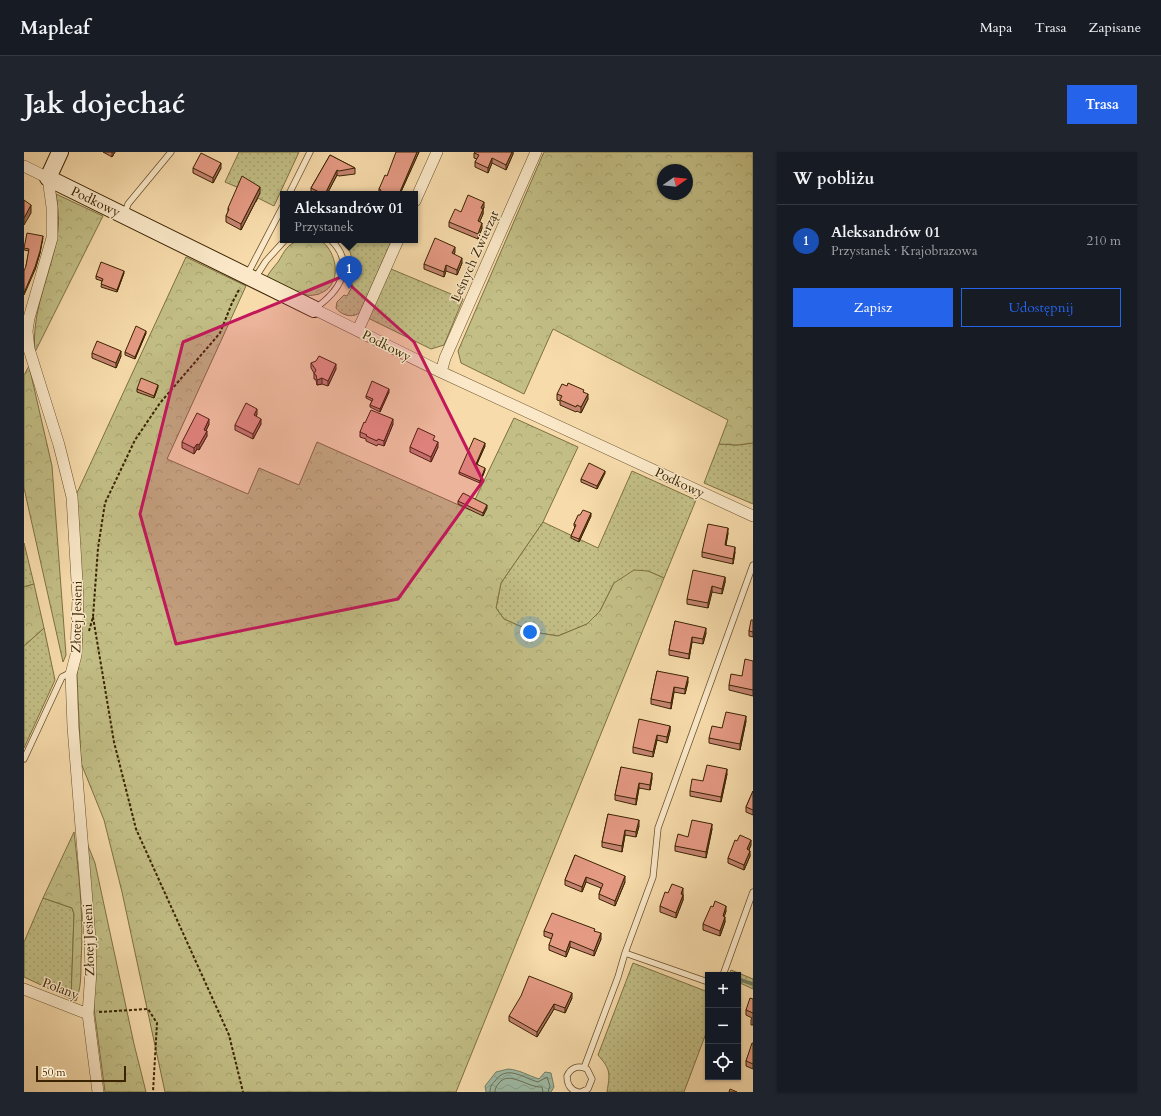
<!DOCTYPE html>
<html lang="pl">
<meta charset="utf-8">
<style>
body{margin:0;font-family:Cardo,serif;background:#20242c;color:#f1f3f6}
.controls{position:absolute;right:12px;bottom:12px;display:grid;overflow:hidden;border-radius:0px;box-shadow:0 1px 3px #0004}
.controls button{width:36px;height:36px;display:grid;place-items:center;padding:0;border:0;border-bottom:1px solid #363941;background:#171b24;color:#f1f3f6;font:20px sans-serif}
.compass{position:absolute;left:633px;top:12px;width:36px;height:36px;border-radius:50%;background:#171b24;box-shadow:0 1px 3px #0004;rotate:76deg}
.scale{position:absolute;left:12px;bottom:10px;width:90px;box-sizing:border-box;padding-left:4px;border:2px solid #3a2300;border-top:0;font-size:11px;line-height:14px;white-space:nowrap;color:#3a2300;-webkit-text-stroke:3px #fae8c8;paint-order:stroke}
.you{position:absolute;left:506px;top:480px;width:14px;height:14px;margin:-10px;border:3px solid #fff;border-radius:50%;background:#1a73e8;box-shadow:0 0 0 6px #1a73e833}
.badge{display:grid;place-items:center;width:26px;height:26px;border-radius:50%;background:#2563eb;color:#fff;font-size:13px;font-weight:700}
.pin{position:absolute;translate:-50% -33px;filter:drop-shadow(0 1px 2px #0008)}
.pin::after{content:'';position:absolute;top:21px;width:14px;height:12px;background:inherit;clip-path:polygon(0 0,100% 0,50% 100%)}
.popup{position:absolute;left:256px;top:39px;width:138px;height:52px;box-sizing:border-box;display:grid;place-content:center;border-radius:0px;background:#171b24;filter:drop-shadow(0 1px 3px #0005);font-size:13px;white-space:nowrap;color:#9ea1a6}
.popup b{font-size:15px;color:#f1f3f6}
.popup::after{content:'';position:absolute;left:50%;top:100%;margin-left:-8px;border:8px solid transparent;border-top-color:#171b24}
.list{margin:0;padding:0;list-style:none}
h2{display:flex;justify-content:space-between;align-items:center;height:52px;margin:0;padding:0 16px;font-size:17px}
h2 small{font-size:13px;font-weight:400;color:#9ea1a6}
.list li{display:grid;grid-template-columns:26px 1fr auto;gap:12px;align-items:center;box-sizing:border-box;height:72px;padding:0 16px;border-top:1px solid #363941}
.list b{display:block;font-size:15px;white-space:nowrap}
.list p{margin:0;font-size:13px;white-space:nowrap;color:#9ea1a6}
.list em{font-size:13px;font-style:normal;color:#9ea1a6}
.actions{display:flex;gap:8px;padding:12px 16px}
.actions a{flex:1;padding:9px 0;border:1px solid #2563eb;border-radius:0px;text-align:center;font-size:14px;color:#2563eb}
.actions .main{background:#2563eb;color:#fff}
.icon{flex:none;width:22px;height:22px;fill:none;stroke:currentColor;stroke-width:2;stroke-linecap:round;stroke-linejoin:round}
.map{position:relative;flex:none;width:729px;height:940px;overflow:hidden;border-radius:0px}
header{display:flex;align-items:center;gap:24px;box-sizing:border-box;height:56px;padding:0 20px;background:#171b24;border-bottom:1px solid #363941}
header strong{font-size:19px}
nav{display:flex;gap:22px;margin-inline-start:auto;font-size:14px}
.intro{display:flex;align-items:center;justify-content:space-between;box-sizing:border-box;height:96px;padding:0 24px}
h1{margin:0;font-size:28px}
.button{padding:10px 18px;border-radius:0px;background:#2563eb;color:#fff;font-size:14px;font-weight:700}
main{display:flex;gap:24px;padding:0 24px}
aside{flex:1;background:#171b24;border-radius:0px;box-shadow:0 1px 3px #0004}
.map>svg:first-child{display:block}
.grass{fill:url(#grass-dots);stroke:#7e7042}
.forest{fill:url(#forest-crowns);stroke:#7e7042;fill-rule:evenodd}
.water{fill:url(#water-waves);stroke:#767e64}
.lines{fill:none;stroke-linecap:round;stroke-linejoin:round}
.shore{stroke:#6c6f53;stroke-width:1}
.stream{stroke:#767e64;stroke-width:3.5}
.lane-casing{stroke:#69512b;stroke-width:7}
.street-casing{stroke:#69512b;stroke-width:12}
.secondary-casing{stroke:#3a2300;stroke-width:18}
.path{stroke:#3a2300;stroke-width:2;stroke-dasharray:3 2;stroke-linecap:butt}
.lane{stroke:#fae8c8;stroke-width:5.5}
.street{stroke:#fae8c8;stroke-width:11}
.secondary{stroke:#fae8c8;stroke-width:16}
.wall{fill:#c58472;stroke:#3a2300}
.shaded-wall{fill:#a06c5c;stroke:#3a2300}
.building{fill:#e59a84;stroke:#3a2300}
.marked{fill:#c2185b;fill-opacity:0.2;stroke:#c2185b;stroke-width:3;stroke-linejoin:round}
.labels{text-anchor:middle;stroke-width:3;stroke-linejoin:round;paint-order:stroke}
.street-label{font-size:13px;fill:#3a2300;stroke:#fae8c8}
</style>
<header>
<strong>Mapleaf</strong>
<nav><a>Mapa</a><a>Trasa</a><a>Zapisane</a></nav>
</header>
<div class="intro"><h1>Jak dojechać</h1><a class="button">Trasa</a></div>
<main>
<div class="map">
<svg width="729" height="940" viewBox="0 0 729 940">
<defs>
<pattern id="grass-dots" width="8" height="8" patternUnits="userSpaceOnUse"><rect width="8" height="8" fill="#c2be85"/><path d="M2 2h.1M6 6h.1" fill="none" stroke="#a7a371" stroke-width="1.8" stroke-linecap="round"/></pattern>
<pattern id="forest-crowns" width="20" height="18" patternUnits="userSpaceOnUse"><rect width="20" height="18" fill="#c2be85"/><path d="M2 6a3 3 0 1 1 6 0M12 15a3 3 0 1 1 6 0" fill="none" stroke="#a7a371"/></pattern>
<pattern id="water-waves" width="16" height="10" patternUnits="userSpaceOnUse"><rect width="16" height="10" fill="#9ebba6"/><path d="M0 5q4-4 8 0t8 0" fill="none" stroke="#89a08d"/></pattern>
</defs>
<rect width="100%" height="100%" fill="#f7dbab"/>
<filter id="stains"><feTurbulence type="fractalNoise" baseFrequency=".005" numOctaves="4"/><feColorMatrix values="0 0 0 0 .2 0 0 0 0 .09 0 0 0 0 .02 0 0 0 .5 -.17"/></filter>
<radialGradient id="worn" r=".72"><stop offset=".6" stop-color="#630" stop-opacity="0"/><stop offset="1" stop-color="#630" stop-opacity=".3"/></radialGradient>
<path class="grass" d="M 215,0 L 275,0 L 250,54 L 234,46 L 232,50 L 215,36 L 201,30 Z
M 320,88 L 363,88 L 367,90 L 336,160 C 329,167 317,163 312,156 L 313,150 L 320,143 L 323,144 L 329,133 L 326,131 C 329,114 330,103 320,88 Z
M 367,117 L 439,147 L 420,193 L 407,197 L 344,166 Z
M 729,291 L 729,352 L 680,331 L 695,292 L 713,293 Z
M 608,319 L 672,348 L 640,426 L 624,419 L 590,431 L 576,459 L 563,472 L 534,484 L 509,480 L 480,467 L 472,456 L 477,431 L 519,370 L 574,396 Z
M 0,391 L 10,432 L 0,435 Z
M 20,476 L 31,528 L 0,596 L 0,494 Z
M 19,746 L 48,756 L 50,762 L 47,847 L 0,825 L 0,790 Z
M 609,811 L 684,840 L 684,876 L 660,940 L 583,940 C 586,921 587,918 574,903 Z
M 707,818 L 729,827 L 729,837 L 714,830 L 714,823 L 705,823 Z"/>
<path class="forest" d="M 520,0 L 729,0 L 729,291 L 713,293 L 695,292 L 704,268 L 529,177 L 500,242 L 437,211 L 434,199 ZM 639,18 L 663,18 L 663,42 L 639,42 Z
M 32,42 L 79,64 L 11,200 C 7,159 26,125 33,85 C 36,71 34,56 32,42 Z
M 276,88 C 282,88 292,86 297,89 C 310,97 316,121 307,133 C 304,138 299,140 295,142 C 291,143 286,144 283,143 C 272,141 254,130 243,125 C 246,119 250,115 254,110 C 261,99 262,93 276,88 Z
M 162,105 L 222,134 L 143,307 L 224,342 L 235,316 L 275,333 L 293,290 L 446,358 L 490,266 L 554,295 L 519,370 L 477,431 L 472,456 L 480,467 L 509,480 L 534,484 L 563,472 L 576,459 L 590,431 L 610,418 L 624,419 L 640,426 L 432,940 L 141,940 L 98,740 L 80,668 L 57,611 L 53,523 L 58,489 L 52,343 Z
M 5,214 L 28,314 L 42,503 L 39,510 L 0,336 L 0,223 Z
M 10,432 L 20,476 L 0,494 L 0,435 Z
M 50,680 C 55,724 60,766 57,810 C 57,824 57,836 52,849 L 47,847 L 50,762 L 48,756 L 19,746 Z
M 63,691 L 71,711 L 110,892 L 122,940 L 81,940 L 70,856 Z"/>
<path class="water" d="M 484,917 C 496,918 503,923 515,927 L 521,920 L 527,921 L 530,935 L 527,940 L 462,940 L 461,934 L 472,920 Z"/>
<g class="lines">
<path class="shore" d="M 466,940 C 466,935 467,933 471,929 C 483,912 499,926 514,930 L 523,925 L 526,934 L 524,940
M 471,940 C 471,936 472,935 475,931 C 485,918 504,936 518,935 L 519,940"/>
<path class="stream" d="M 714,827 L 729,832"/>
<defs>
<path id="lane" d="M 265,42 L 286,0
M 101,61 L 104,52 L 147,0
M 223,123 L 259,54
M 231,126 L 242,109 L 261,88
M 290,157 C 315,140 333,114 307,88
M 0,607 L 38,525 L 44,522 L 47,522
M 601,801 L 684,830
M 699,823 L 729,740
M 560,916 L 594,825 L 601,801 L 629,725 L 634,676 L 729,413
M 554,940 C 546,938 543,932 543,924 C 547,915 555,913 563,917 L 568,927 L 564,937 L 557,940"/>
<path id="street" d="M 0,14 L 24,26 L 28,55 L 28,86 L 5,166 L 3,179 L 5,197 L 35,293 L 48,345 L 54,446 L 52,503 L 47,522 L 49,575 L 66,787 L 67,819 L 64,862 L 74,940
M 391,49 L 413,0
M 290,157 L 417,220 L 729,364
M 334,178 L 374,88
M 417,220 L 421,206 L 512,0
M 0,837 L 64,862"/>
<path id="secondary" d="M 36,0 L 24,26 L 290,157"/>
</defs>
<use href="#lane" class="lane-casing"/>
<use href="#street" class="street-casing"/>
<use href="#secondary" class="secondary-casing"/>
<path class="path" d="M 69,465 L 90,590 L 112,677 L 205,883 L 219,940
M 65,479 L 69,465 L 74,396 L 81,351 L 111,288 L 136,251 L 196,181 L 208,151 L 216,136
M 75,860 L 124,857 L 133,871 L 129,940"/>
<use href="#lane" class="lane"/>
<use href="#street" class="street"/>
<use href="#secondary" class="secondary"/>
</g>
<path class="wall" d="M 79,0 L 91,0 L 88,5 Z
M 395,0 L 376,42 L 355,42 L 356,41 L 355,40 L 355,37 L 363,24 Z
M 489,0 L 489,2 L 482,18 L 468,11 L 464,21 L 451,15 L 451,10 L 453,7 L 450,6 L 450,1 Z
M 306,3 L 331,16 L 331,22 L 315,24 L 313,23 L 303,42 L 289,42 L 287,41 L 287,36 Z
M 169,16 L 197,16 L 189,31 L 169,21 Z
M 236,41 L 217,78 L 202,70 L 202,64 L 204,60 L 204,56 Z
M 460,55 L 459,58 L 459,62 L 455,70 L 458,76 L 454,87 L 425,75 L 425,70 L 437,60 Z
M 19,86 L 16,101 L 11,118 L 2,114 L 5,99 L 0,98 L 0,94 Z
M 431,100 L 430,102 L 438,111 L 433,123 L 422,119 L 420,125 L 400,117 L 400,112 Z
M 100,121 L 93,140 L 77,135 L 78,129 L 72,127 L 72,124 Z
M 122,181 L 111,207 L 101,203 L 101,200 Z
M 68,201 L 97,204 L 92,216 L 68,206 Z
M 287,211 L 312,217 L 304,234 L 298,232 L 293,233 L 292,228 L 290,227 L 290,221 L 287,216 Z
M 134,235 L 130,246 L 113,240 L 113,237 Z
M 365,240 L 356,260 L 346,255 L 346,253 L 348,249 L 342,246 L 342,244 Z
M 560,240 L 564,247 L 557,261 L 553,259 L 552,260 L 536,253 L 536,249 L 533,248 L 533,242 Z
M 233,262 L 232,264 L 237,272 L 229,287 L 211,278 L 211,273 Z
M 341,271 L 369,272 L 360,294 L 354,292 L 353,294 L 342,289 L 342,287 L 336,285 L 336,280 Z
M 185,272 L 182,279 L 183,284 L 175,298 L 173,297 L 170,302 L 158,296 L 158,290 Z
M 461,294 L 453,312 L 461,318 L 456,331 L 435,322 L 435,320 Z
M 386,295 L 414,295 L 407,310 L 386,300 Z
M 581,321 L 573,337 L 557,330 L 557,327 Z
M 434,349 L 463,356 L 459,364 L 434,352 Z
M 556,363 L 567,364 L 555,390 L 547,386 L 547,384 L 551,375 L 550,374 L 550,372 Z
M 704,381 L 702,393 L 711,400 L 709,412 L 678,405 L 678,400 Z
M 701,425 L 701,430 L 698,442 L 688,440 L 684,456 L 663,452 L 663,447 Z
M 729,468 L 729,485 L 725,484 L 725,479 Z
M 651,469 L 682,481 L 679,492 L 668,490 L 665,507 L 645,503 L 645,498 Z
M 729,509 L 729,544 L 705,538 L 705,533 L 718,524 Z
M 633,519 L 664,530 L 661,542 L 650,540 L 647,557 L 627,552 L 627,547 Z
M 722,569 L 716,598 L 685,591 L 685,586 L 698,576 Z
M 646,574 L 646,579 L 643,591 L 633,588 L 629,605 L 609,601 L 609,595 Z
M 597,615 L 628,626 L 626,638 L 615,636 L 612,653 L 591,648 L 591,643 Z
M 703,622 L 697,650 L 666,644 L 666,639 L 679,629 Z
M 729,639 L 729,663 L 722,660 L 722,655 Z
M 584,662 L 615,674 L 612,685 L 601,683 L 598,700 L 578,695 L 578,690 Z
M 688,677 L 682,706 L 651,699 L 651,694 L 664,685 Z
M 727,693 L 725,698 L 726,704 L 720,718 L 704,711 L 704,706 Z
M 551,703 L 601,730 L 591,754 L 575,747 L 575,742 L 577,736 L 562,730 L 558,740 L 541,733 L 541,728 Z
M 659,742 L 659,748 L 652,766 L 636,760 L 636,754 Z
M 702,759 L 700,764 L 701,770 L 696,784 L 679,778 L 679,772 Z
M 520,779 L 571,779 L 577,787 L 570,804 L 546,795 L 542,805 L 525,798 L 525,793 L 528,787 L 520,784 Z
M 548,846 L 541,861 L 530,857 L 513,885 L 485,869 L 485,864 Z
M 729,847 L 729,873 L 727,873 L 727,868 L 728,866 L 722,863 L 722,858 Z
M 729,891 L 729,917 L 722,914 L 722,909 Z"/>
<path class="shaded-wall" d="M 88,0 L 91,0 L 88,5 Z
M 393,0 L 395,0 L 376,42 L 375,42 Z
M 488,0 L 489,0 L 489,2 L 482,18 L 482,13 Z
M 468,6 L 468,11 L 464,21 L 464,16 Z
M 197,11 L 197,16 L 189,31 L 189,26 Z
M 313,18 L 313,23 L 303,42 L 301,42 Z
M 236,35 L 236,41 L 217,78 L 217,72 Z
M 460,50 L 460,55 L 459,58 L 459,62 L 454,74 L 454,69 L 457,56 Z
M 7,53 L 7,61 L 0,73 L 0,66 Z
M 458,71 L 458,76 L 454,87 L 454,82 Z
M 19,84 L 16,101 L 11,118 L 0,143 L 0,141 Z
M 431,95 L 431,100 L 428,106 L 428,101 Z
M 438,106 L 438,111 L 433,123 L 433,118 Z
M 422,113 L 422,119 L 420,125 L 420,120 Z
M 100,119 L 100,121 L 93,140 L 93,138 Z
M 122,179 L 122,181 L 111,207 L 111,205 Z
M 97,199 L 97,204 L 92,216 L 92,211 Z
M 312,212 L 312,217 L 304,234 L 304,229 Z
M 298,226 L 298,232 L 293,233 L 293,228 Z
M 134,233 L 134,235 L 130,246 L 130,244 Z
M 365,237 L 365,240 L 356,260 L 356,257 Z
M 564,242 L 564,247 L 557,261 L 557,255 Z
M 233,257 L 233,262 L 230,268 L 230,263 Z
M 185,267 L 185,272 L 180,283 L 180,278 Z
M 237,267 L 237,272 L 229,287 L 229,282 Z
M 369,267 L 369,272 L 360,294 L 360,289 Z
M 183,279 L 183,284 L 175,298 L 175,293 Z
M 414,290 L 414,295 L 407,310 L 407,305 Z
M 461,291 L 461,294 L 452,314 L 452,312 Z
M 173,292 L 173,297 L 170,302 L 170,296 Z
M 461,316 L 461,318 L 456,331 L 456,329 Z
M 581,319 L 581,321 L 573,337 L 573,334 Z
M 463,353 L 463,356 L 459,364 L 459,361 Z
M 567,361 L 567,364 L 555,390 L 555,387 Z
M 704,376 L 704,381 L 701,398 L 701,393 Z
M 711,395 L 711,400 L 709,412 L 709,407 Z
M 701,425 L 701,430 L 698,442 L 698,437 Z
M 688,434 L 688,440 L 684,456 L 684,451 Z
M 682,476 L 682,481 L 679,492 L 679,487 Z
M 668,485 L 668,490 L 665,507 L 665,502 Z
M 664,525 L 664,530 L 661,542 L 661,537 Z
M 650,535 L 650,540 L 647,557 L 647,551 Z
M 722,564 L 722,569 L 716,598 L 716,592 Z
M 646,574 L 646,579 L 643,591 L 643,585 Z
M 633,583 L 633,588 L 629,605 L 629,600 Z
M 703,617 L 703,622 L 697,650 L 697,645 Z
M 628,621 L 628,626 L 626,638 L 626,633 Z
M 615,631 L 615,636 L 612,653 L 612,647 Z
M 615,668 L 615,674 L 612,685 L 612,680 Z
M 688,672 L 688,677 L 682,706 L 682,700 Z
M 601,678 L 601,683 L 598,700 L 598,694 Z
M 727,688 L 727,693 L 723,702 L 723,697 Z
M 726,699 L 726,704 L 720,718 L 720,713 Z
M 601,724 L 601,730 L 591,754 L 591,749 Z
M 562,725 L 562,730 L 558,740 L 558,735 Z
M 659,736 L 659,742 L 657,747 L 657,742 Z
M 659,743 L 659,748 L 652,766 L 652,761 Z
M 702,754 L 702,759 L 699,769 L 699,764 Z
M 701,765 L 701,770 L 696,784 L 696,779 Z
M 577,781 L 577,787 L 570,804 L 570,799 Z
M 546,789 L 546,795 L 542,805 L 542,800 Z
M 548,841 L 548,846 L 541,861 L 541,856 Z
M 530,852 L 530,857 L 513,885 L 513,880 Z"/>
<path class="building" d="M 372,0 L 393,0 L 375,42 L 355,42 L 357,38 L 355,37 L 361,23 L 363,24 Z
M 451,0 L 488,0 L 482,13 L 468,6 L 464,16 L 451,10 L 455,3 L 450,1 Z
M 177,1 L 197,11 L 189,26 L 169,16 Z
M 306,3 L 331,16 L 315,19 L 313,18 L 301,42 L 299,42 L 287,36 Z
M 218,24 L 236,35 L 217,72 L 202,64 L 205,57 L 204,56 Z
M 444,43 L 460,50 L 457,56 L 459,57 L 454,69 L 458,71 L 454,82 L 425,70 L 431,57 L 437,60 Z
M 0,48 L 7,53 L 0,66 Z
M 3,81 L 19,84 L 16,99 L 11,115 L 0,141 L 0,119 L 2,114 L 5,97 L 0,96 Z
M 411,86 L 431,95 L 428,101 L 438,106 L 433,118 L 422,113 L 420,120 L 400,112 Z
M 77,110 L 100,119 L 93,138 L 77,132 L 79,127 L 72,124 Z
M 112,174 L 122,179 L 111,205 L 101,200 Z
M 73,189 L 97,199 L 92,211 L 68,201 Z
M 295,204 L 312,212 L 304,229 L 298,226 L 293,228 L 292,223 L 290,222 L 292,218 L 287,211 L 292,209 Z
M 117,226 L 134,233 L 130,244 L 113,237 Z
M 348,229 L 365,237 L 356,257 L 346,253 L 349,247 L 342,244 Z
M 544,231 L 560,238 L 559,240 L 564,242 L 557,255 L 553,253 L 552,255 L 536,248 L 538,244 L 533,242 L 538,232 L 543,234 Z
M 222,251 L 233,257 L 230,263 L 237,267 L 229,282 L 211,273 Z
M 347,258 L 369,267 L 360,289 L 354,287 L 353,289 L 342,284 L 343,283 L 336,280 L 340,270 L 341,271 Z
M 173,261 L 185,267 L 180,278 L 183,279 L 175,293 L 173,292 L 170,296 L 158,290 Z
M 394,276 L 411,284 L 409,288 L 414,290 L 407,305 L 386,295 Z
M 450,286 L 461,291 L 452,312 L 461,316 L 456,329 L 435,320 Z
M 565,311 L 581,319 L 573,334 L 557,327 Z
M 439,341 L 463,353 L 459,361 L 434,349 Z
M 559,358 L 567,361 L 555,387 L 547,384 L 552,373 L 550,372 L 554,363 L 556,363 Z
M 684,372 L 704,376 L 701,393 L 711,395 L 709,407 L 678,400 Z
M 669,418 L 701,425 L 698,437 L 688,434 L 684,451 L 663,447 Z
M 727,468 L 729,468 L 729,480 L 725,479 Z
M 651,469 L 682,476 L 679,487 L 668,485 L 665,502 L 645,498 Z
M 721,507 L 729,509 L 729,538 L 705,533 L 707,522 L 718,524 Z
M 633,519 L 664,525 L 661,537 L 650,535 L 647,551 L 627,547 Z
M 702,560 L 722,564 L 716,592 L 685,586 L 688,574 L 698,576 Z
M 615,567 L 646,574 L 643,585 L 633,583 L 629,600 L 609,595 Z
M 683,613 L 703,617 L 697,645 L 666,639 L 668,627 L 679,629 Z
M 597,615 L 628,621 L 626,633 L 615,631 L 612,647 L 591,643 Z
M 729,639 L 729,658 L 722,655 Z
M 584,662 L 615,668 L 612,680 L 601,678 L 598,694 L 578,690 Z
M 668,668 L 688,672 L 682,700 L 651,694 L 654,682 L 664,685 Z
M 716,683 L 727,688 L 723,697 L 726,699 L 720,713 L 704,706 L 711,688 L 713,689 Z
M 551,703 L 601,724 L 591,749 L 575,742 L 579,732 L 570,728 L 562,725 L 558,735 L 541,728 Z
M 648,732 L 659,736 L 657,742 L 659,743 L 652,761 L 636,754 L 641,740 L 644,741 Z
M 691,749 L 702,754 L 699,764 L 701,765 L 696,779 L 679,772 L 687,754 L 689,755 Z
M 528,761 L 571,777 L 570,779 L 577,781 L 570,799 L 546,789 L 542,800 L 525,793 L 529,782 L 520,779 Z
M 505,824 L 548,841 L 541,856 L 530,852 L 513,880 L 485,864 L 497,844 Z
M 726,846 L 729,847 L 729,861 L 722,858 Z
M 728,891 L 729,891 L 729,912 L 722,909 Z
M 706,937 L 713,940 L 705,940 Z"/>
<path class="marked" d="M 317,125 L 390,190 L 459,329 L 374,447 L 152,492 L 116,362 L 159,190 Z"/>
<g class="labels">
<g class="street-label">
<text transform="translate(72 49) rotate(26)" y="5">Podkowy</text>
<text transform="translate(450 104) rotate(-66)" y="5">Leśnych Zwierząt</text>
<text transform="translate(363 193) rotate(27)" y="5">Podkowy</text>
<text transform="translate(656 330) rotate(25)" y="5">Podkowy</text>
<text transform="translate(52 465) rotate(-89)" y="5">Złotej Jesieni</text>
<text transform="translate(64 788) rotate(-92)" y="5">Złotej Jesieni</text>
<text transform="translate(37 836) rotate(21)" y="5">Polany</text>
</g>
</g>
<rect width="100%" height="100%" filter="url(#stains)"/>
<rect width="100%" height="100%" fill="url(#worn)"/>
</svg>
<div class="controls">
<button>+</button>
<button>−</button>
<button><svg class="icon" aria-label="locate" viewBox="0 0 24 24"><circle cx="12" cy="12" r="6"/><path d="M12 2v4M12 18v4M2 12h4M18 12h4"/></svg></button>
</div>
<svg class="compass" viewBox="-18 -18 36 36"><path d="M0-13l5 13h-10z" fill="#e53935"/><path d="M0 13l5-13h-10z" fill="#9ea1a6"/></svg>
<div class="scale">50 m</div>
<div class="you"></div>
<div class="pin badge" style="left:325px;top:137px;background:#1a4fb4">1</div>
<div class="popup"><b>Aleksandrów 01</b>Przystanek</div>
</div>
<aside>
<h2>W pobliżu<small></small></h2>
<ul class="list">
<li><span class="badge" style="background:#1a4fb4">1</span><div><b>Aleksandrów 01</b><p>Przystanek · Krajobrazowa</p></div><em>210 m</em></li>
</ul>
<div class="actions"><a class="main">Zapisz</a><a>Udostępnij</a></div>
</aside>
</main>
